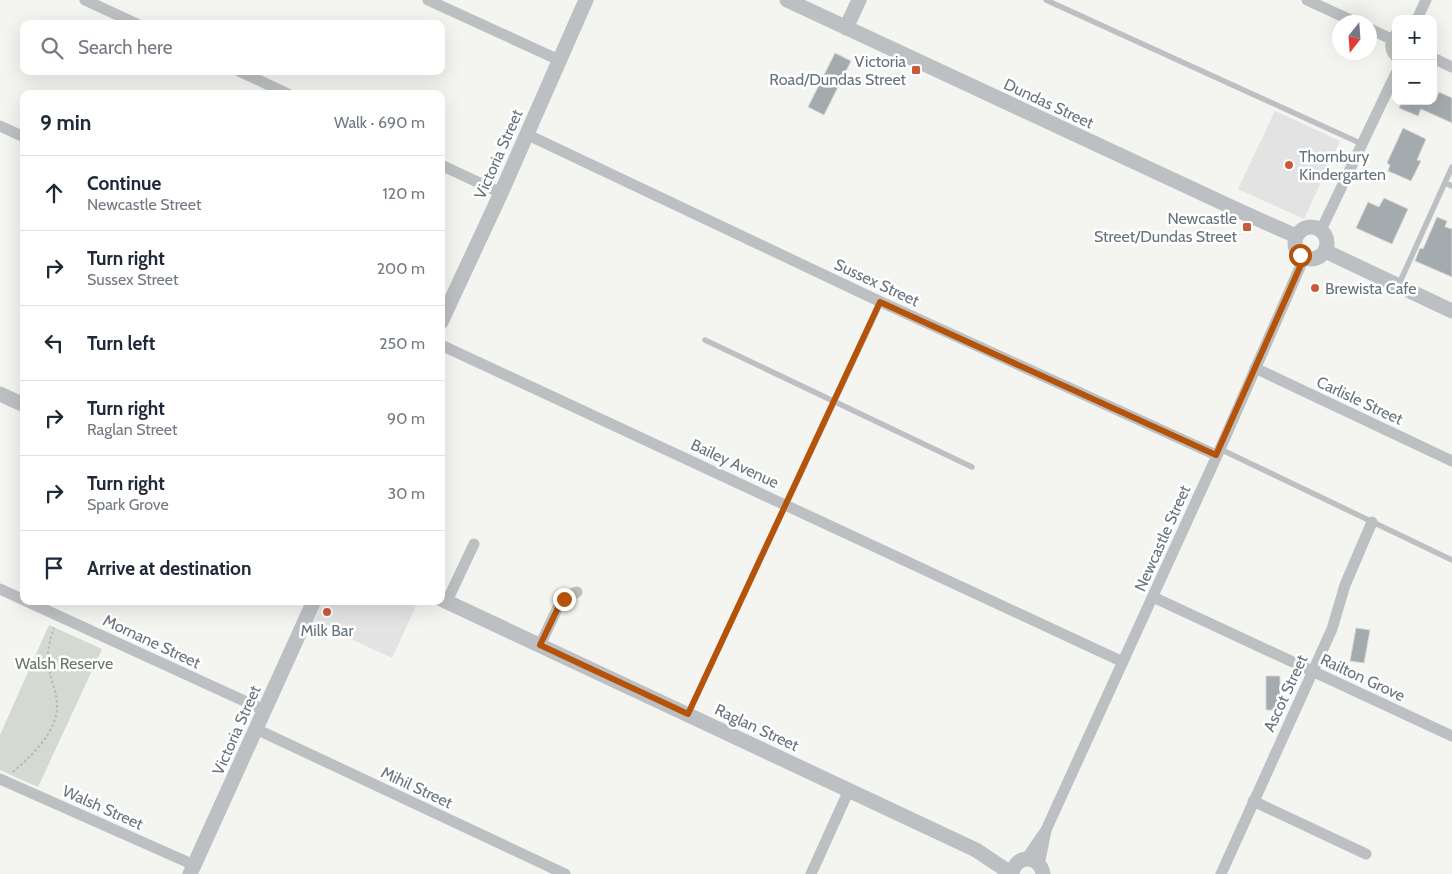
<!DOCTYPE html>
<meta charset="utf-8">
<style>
body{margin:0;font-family:Cabin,sans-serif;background:#f2f2f3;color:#1f2937}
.controls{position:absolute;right:15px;top:15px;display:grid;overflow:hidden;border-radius:10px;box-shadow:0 5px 20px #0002}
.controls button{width:45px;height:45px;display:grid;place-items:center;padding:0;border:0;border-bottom:1px solid #e0e1e3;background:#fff;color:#1f2937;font:25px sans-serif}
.compass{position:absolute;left:1332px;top:15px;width:45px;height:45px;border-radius:50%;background:#fff;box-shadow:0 5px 20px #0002;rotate:197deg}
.stop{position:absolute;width:15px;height:15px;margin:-11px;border:4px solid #b45309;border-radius:50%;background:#fff}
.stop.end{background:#b45309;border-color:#fff;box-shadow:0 1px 5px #0008}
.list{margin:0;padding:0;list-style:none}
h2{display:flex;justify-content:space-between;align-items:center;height:65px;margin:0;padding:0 20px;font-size:21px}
h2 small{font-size:16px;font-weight:400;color:#747a83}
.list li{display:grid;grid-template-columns:32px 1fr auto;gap:15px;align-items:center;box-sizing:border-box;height:75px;padding:0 20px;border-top:1px solid #e0e1e3}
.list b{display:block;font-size:19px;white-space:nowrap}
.list p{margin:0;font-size:16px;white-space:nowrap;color:#747a83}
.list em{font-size:16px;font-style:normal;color:#747a83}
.icon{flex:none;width:28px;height:28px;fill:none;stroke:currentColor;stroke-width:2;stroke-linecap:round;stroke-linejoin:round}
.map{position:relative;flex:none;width:1452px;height:874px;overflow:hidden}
.search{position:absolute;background:#fff;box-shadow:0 5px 20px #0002;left:20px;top:20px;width:425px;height:55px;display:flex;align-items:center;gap:12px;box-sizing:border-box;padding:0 18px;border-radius:10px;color:#747a83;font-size:19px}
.panel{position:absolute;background:#fff;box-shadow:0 5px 20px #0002;left:20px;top:90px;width:425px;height:515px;border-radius:10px}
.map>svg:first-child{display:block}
.built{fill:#e2e3e2}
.green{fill:#d4d9d1}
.building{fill:#a4abaf;stroke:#d6d6d4}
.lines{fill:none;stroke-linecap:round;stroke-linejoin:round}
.path{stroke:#b6b9bb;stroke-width:2;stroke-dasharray:2.5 2.5;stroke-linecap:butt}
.service{stroke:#bcc0c2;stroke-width:5.5}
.minor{stroke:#bcc0c2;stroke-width:11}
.tertiary{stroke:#bcc0c2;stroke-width:15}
.route{stroke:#b45309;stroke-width:6}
.poi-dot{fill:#cb5a3b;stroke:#fff;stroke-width:2}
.labels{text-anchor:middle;stroke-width:5;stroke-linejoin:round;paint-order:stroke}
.poi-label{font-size:16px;fill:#68757e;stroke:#fff;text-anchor:end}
.street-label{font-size:16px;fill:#68757e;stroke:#fff}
.park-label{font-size:16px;fill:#697765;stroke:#fff}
</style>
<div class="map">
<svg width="1452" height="874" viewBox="0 0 1452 874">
<rect width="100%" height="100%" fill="#f4f4f1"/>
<path class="built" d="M 1275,111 L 1340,141 L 1304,219 L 1238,189 Z
M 323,601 L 406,601 L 416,606 L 392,658 L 314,622 Z"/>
<path class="green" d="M 49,625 L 102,649 L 38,787 L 0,770 L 0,735 Z"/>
<path class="building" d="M 835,53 L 851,61 L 824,115 L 808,107 Z
M 1439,92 L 1452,98 L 1452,123 L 1421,109 L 1418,116 L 1399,108 L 1402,101 L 1435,101 Z
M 1403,128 L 1426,139 L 1417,160 L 1421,161 L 1411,181 L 1388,171 L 1390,165 L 1387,163 Z
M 1384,198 L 1408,209 L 1392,244 L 1356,228 L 1368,202 L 1379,207 Z
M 1437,217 L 1447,221 L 1445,227 L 1452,229 L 1452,277 L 1415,261 L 1420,248 L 1423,249 Z
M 1356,628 L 1370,630 L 1364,663 L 1350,661 Z
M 1266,676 L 1280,676 L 1280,710 L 1266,710 Z"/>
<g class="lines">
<path class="path" d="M 13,772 C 31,756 59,731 57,703 C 56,689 49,676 48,662 C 47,651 50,639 54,628"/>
<path class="service" d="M 1046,0 L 1362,144
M 1445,183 L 1452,186
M 1399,284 L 1452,167
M 705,340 L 972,467
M 1220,449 L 1452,560
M 688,714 L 881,302"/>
<path class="minor" d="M 85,0 L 137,24
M 428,0 L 559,60
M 1307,0 L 1355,22
M 1417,19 L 1426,0
M 1370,29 L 1391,39
M 1396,34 C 1389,41 1389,50 1396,57
M 1433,58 L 1452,67
M 239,71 L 288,94
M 0,126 L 24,137
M 526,134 L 881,302 L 1216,455
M 441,165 L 501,193
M 1321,230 L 1396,73
M 441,345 L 1123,662
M 1255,368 L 1452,461
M 0,589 L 24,600
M 1153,597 L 1452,736
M 26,601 L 264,710
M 447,601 L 474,544
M 540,645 L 560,603 L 569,595 L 577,592
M 256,729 L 565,874
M 0,779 L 194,865
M 1253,801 L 1366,854
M 1026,859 L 1046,830 L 1220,449 L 1304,258
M 1039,865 L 1046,831
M 811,874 L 849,790
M 1221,874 L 1332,629 L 1345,585 L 1372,522"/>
<path class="tertiary" d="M 787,0 L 1242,212 L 1296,236
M 846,28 L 859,0
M1295 243a16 16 0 1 1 32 0a16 16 0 1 1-32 0Z
M 1325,251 L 1452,311
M 441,322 L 501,193 L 586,0
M 0,394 L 24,405
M 441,599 L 976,850 L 1012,874
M 190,874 L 314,601
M 1012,874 C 1015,854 1040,854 1043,874"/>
</g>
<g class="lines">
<path class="route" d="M 564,599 L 558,608 L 540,645 L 688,714 L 880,302 L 1216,455 L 1304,258 L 1300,255"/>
</g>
<g class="poi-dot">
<rect x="911" y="65" width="10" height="10" rx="2.5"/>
<circle cx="1289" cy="165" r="5"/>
<rect x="1242" y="222" width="10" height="10" rx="2.5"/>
<circle cx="1315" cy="288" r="5"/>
<circle cx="327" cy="612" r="5"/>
</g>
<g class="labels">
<g class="poi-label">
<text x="906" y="67">Victoria<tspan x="906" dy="18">Road/Dundas Street</tspan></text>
<text x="1299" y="162" text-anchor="start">Thornbury<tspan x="1299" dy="18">Kindergarten</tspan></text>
<text x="1237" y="224">Newcastle<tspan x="1237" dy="18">Street/Dundas Street</tspan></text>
<text x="1325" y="294" text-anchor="start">Brewista Cafe</text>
<text x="327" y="636" text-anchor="middle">Milk Bar</text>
</g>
<g class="street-label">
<text transform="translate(1049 103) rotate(25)" y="6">Dundas Street</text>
<text transform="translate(498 154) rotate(-66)" y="6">Victoria Street</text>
<text transform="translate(877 282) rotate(25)" y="6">Sussex Street</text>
<text transform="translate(1360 400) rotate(25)" y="6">Carlisle Street</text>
<text transform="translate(735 463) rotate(25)" y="6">Bailey Avenue</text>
<text transform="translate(1162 538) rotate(-66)" y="6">Newcastle Street</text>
<text transform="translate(152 641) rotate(25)" y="6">Mornane Street</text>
<text transform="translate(1363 677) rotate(25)" y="6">Railton Grove</text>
<text transform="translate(1285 693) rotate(-65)" y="6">Ascot Street</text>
<text transform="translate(757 727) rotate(25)" y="6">Raglan Street</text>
<text transform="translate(236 730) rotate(-66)" y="6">Victoria Street</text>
<text transform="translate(417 787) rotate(25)" y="6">Mihil Street</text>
<text transform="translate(103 807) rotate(24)" y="6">Walsh Street</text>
</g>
<g class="park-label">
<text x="64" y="669">Walsh Reserve</text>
</g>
</g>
</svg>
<div class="controls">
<button>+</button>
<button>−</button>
</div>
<svg class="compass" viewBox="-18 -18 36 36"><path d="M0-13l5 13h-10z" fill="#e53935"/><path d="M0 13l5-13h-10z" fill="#747a83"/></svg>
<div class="stop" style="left:1300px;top:255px"></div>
<div class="stop end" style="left:564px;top:599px"></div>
<div class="search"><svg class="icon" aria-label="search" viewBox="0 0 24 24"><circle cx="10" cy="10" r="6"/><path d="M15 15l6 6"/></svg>Search here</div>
<section class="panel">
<h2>9 min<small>Walk · 690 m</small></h2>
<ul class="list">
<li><svg class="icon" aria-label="ahead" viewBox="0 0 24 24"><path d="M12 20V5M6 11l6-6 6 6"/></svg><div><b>Continue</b><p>Newcastle Street</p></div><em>120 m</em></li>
<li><svg class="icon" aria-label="right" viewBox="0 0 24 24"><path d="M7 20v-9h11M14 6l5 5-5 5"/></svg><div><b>Turn right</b><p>Sussex Street</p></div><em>200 m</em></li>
<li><svg class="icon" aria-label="left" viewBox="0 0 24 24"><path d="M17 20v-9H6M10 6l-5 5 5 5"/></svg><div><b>Turn left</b></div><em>250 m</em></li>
<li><svg class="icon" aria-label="right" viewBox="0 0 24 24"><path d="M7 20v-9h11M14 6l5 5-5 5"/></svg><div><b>Turn right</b><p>Raglan Street</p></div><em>90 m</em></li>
<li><svg class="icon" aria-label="right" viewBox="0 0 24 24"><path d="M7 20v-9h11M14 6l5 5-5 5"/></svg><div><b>Turn right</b><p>Spark Grove</p></div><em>30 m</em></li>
<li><svg class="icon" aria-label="arrive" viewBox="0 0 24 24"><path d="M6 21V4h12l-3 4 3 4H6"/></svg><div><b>Arrive at destination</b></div></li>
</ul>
</section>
</div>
